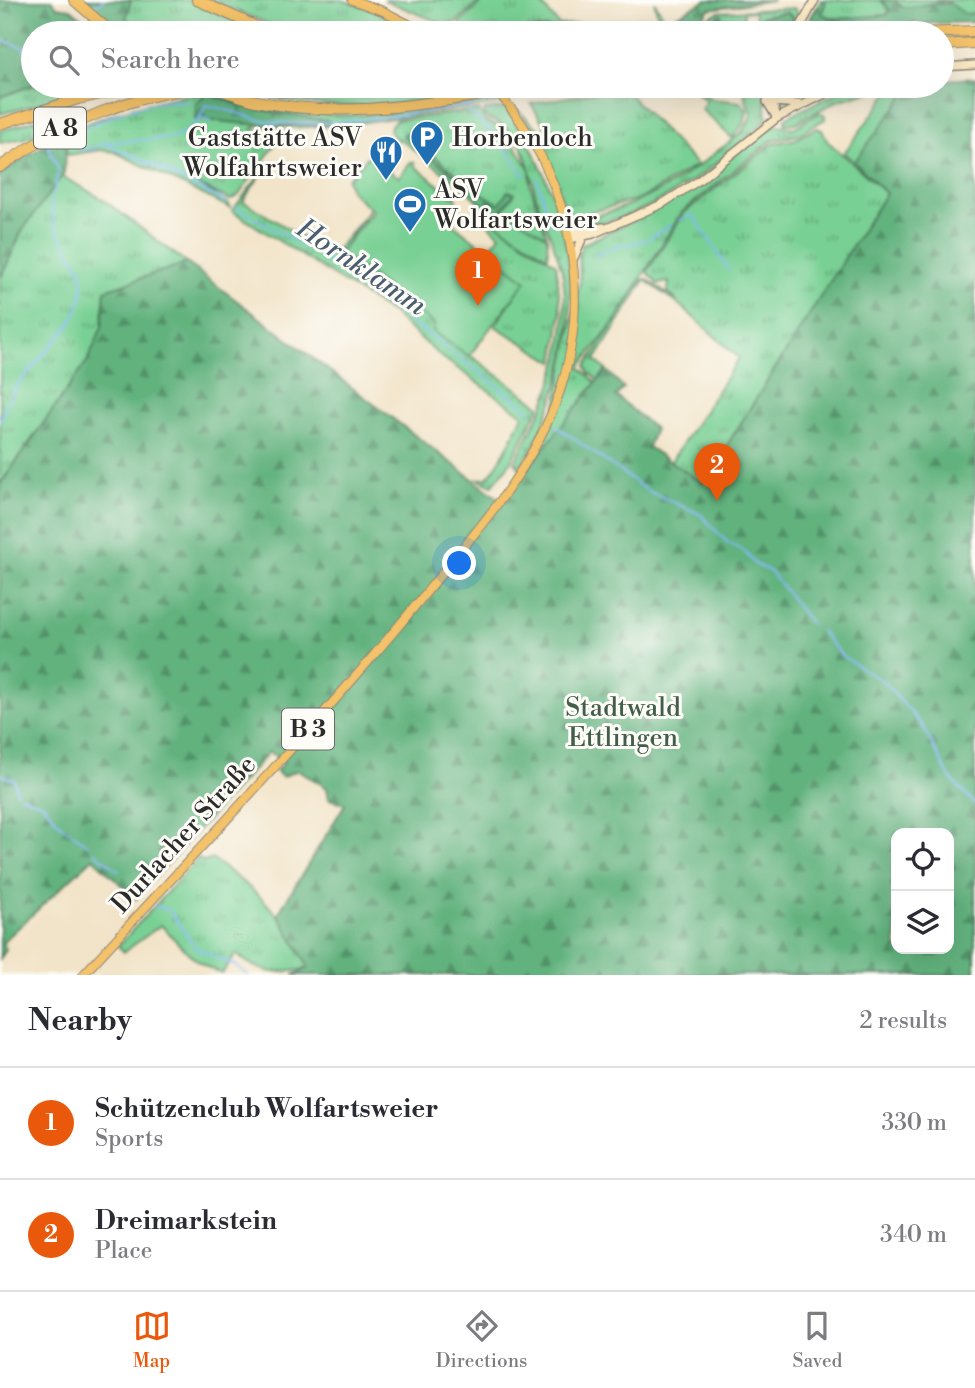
<!DOCTYPE html>
<meta charset="utf-8">
<style>
body{margin:0;font-family:"Libre Bodoni",serif;background:#f7f7f7;color:#2b2b33}
.controls{position:absolute;right:21px;bottom:21px;display:grid;overflow:hidden;border-radius:14px;box-shadow:0 7px 28px #0002}
.controls button{width:63px;height:63px;display:grid;place-items:center;padding:0;border:0;border-bottom:2px solid #e1e1e2;background:#fff;color:#2b2b33;font:35px sans-serif}
.you{position:absolute;left:460px;top:564px;width:24px;height:24px;margin:-18px;border:5px solid #fff;border-radius:50%;background:#1a73e8;box-shadow:0 0 0 10px #1a73e833}
.badge{display:grid;place-items:center;width:46px;height:46px;border-radius:50%;background:#ea580c;color:#fff;font-size:23px;font-weight:700}
.pin{position:absolute;translate:-50% -58px;filter:drop-shadow(0 2px 4px #0008)}
.pin::after{content:'';position:absolute;top:37px;width:24px;height:21px;background:inherit;clip-path:polygon(0 0,100% 0,50% 100%)}
.list{margin:0;padding:0;list-style:none}
h2{display:flex;justify-content:space-between;align-items:center;height:91px;margin:0;padding:0 28px;font-size:30px}
h2 small{font-size:23px;font-weight:400;color:#7c7c81}
.list li{display:grid;grid-template-columns:46px 1fr auto;gap:21px;align-items:center;box-sizing:border-box;height:112px;padding:0 28px;border-top:2px solid #e1e1e2}
.list b{display:block;font-size:26px;white-space:nowrap}
.list p{margin:0;font-size:23px;white-space:nowrap;color:#7c7c81}
.list em{font-size:23px;font-style:normal;color:#7c7c81}
.icon{flex:none;width:38px;height:38px;fill:none;stroke:currentColor;stroke-width:2;stroke-linecap:round;stroke-linejoin:round}
.map{position:relative;flex:none;width:975px;height:975px;overflow:hidden}
.search{position:absolute;background:#fff;box-shadow:0 7px 28px #0002;left:21px;right:21px;top:21px;height:77px;display:flex;align-items:center;gap:18px;box-sizing:border-box;padding:0 24px;border-radius:38px;color:#7c7c81;font-size:26px}
.sheet{height:315px;background:#fff}
nav{display:flex;justify-content:space-around;align-items:center;box-sizing:border-box;height:98px;border-top:2px solid #e1e1e2;background:#fff;font-size:19px;color:#7c7c81}
nav a{display:grid;justify-items:center;gap:4px}
nav .on{color:#ea580c}
.map>svg:first-child{display:block}
.grass{fill:url(#grass-tufts);stroke:#527e60;stroke-width:2}
.forest{fill:url(#forest-firs);stroke:#466e54;stroke-width:2;fill-rule:evenodd}
.garden{fill:#79d094;stroke:#527e60;stroke-width:2}
.lines{fill:none;stroke-linecap:round;stroke-linejoin:round}
.stream{stroke:#83b9f2;stroke-width:2}
.secondary-casing{stroke:#8e887a;stroke-width:10}
.primary-casing{stroke:#8e887a;stroke-width:10}
.highway-casing{stroke:#8e887a;stroke-width:12}
.secondary{stroke:#fae7c3;stroke-width:7}
.primary{stroke:#f3c26a;stroke-width:8}
.highway{stroke:#f3c26a;stroke-width:10}
.highway-bridge-casing{stroke:#8e887a;stroke-width:12;stroke-linecap:butt}
.highway-bridge{stroke:#f3c26a;stroke-width:10}
.labels{text-anchor:middle;stroke-width:6;stroke-linejoin:round;paint-order:stroke}
.shield{fill:#fdfcf7;stroke:#6a6a68;stroke-width:2}
.shield-label{font-size:24px;font-weight:bold;fill:#2b2b2b}
.poi-label{font-size:26px;fill:#2b2b2b;stroke:#fdfcf7;text-anchor:start}
.park-label{font-size:26px;fill:#425d4a;stroke:#fdfcf7}
.street-label{font-size:26px;fill:#2b2b2b;stroke:#fdfcf7}
.water-label{font-size:28px;font-style:italic;fill:#4a5d71;stroke:#fdfcf7}
</style>
<div class="map">
<svg width="975" height="975" viewBox="0 0 975 975">
<defs>
<pattern id="grass-tufts" width="24" height="20" patternUnits="userSpaceOnUse" patternTransform="scale(1.75)"><rect width="24" height="20" fill="#79d094"/><path d="M3 7l-1-3M5 7V3M7 7l1-3M15 17l-1-3M17 17v-4M19 17l1-3" fill="none" stroke="#63a979"/></pattern>
<pattern id="forest-firs" width="22" height="20" patternUnits="userSpaceOnUse" patternTransform="scale(1.75)"><rect width="22" height="20" fill="#62b27e"/><path d="M5 1l3.5 6h-7zM16 11l3.5 6h-7z" fill="#519167"/></pattern>
</defs>
<rect width="100%" height="100%" fill="#fdfcf7"/>
<filter id="ink" filterUnits="userSpaceOnUse"><feTurbulence type="fractalNoise" baseFrequency=".0143" numOctaves="2"/><feDisplacementMap in="SourceGraphic" scale="14" xChannelSelector="R" yChannelSelector="G"/><feConvolveMatrix kernelMatrix="1 2 1 2 8 2 1 2 1" color-interpolation-filters="sRGB"/></filter>
<filter id="wash" filterUnits="userSpaceOnUse"><feTurbulence type="fractalNoise" baseFrequency=".00686" numOctaves="4" result="noise"/><feDisplacementMap in="SourceGraphic" scale="28" xChannelSelector="R" yChannelSelector="G"/><feGaussianBlur stdDeviation="1.57" result="paint"/><feColorMatrix in="noise" values="0 0 0 0 0 0 0 0 0 0 0 0 0 0 0 0 0 1.4 0 .05"/><feComposite in="paint" operator="in"/></filter>
<g filter="url(#wash)">
<rect width="100%" height="100%" fill="#f2e4c9"/>
<path class="grass" d="M 131,0 L 189,0 L 260,33 L 145,33 L 126,19 Z
M 210,0 L 342,0 L 376,11 L 421,33 L 291,33 Z
M 384,0 L 481,0 L 458,21 L 446,25 Z
M 484,0 L 538,0 L 559,25 L 658,17 L 654,1 L 662,14 L 657,18 L 637,21 L 491,32 L 461,30 L 460,23 Z
M 826,0 L 881,0 L 889,10 L 887,15 C 869,18 839,23 822,14 Z
M 794,8 L 800,16 L 794,30 L 794,18 L 786,12 L 763,16 L 756,24 L 755,11 L 744,12 L 744,25 L 742,18 L 729,19 L 730,26 L 724,27 L 722,16 L 712,33 L 706,33 L 704,28 L 707,18 L 718,12 Z
M 33,85 L 33,86 L 105,86 L 0,114 L 0,97 Z
M 315,86 L 486,86 L 489,89 C 407,111 317,112 236,90 Z
M 690,86 L 713,99 L 740,102 L 747,110 L 744,123 L 732,138 L 701,109 L 706,101 Z
M 754,86 L 764,86 L 767,118 C 759,128 748,135 739,144 C 692,186 642,218 578,228 L 570,221 L 551,169 L 526,120 L 516,108 L 543,133 L 545,126 L 531,104 L 622,87 L 697,165 L 642,198 L 580,215 L 581,219 C 636,208 677,184 720,149 C 734,139 748,131 751,113 L 744,95 Z
M 773,86 L 834,86 L 785,103 L 774,97 Z
M 850,86 L 889,86 L 837,101 L 796,123 L 785,124 L 785,118 Z
M 209,92 L 203,95 L 195,119 L 274,126 L 327,124 L 329,121 L 243,107 L 223,96 C 313,127 401,114 493,99 L 502,103 L 335,126 L 287,128 L 258,125 L 252,129 L 284,132 L 238,196 L 230,200 L 198,184 L 229,204 L 230,208 L 115,152 L 101,150 L 67,155 L 66,145 L 58,136 C 108,113 155,99 209,92 Z
M 85,104 L 40,135 L 0,143 L 0,131 Z
M 507,108 C 568,197 588,293 554,396 C 548,415 532,454 518,467 L 515,462 C 524,442 536,423 544,404 C 560,367 570,311 562,271 C 555,242 539,214 533,184 C 528,157 518,126 488,119 L 484,114 L 485,110 Z
M 479,110 L 486,122 L 505,128 L 530,170 L 530,184 L 547,237 L 504,209 L 514,193 L 499,205 L 475,189 L 406,134 L 458,179 L 457,183 L 400,139 L 398,141 L 390,132 L 391,125 L 396,120 Z
M 819,113 L 825,115 L 825,119 L 800,134 L 771,141 L 682,212 L 614,322 L 580,367 L 596,383 L 515,484 L 554,416 L 580,282 L 579,255 L 582,245 L 669,203 L 771,127 L 778,125 L 794,128 Z
M 817,128 L 822,130 L 827,141 L 886,193 L 703,484 L 670,463 L 739,358 L 682,307 L 645,280 L 595,360 L 606,370 L 598,380 L 589,373 L 586,366 L 642,280 L 647,279 L 677,301 L 668,291 L 669,282 L 658,284 L 647,272 L 684,213 L 772,144 L 796,139 Z
M 269,163 L 243,201 L 318,247 L 335,252 L 370,209 L 340,252 L 371,277 L 484,336 L 470,355 L 540,406 L 510,463 L 492,486 L 478,479 L 487,478 C 502,461 513,436 523,415 L 439,355 L 392,313 L 232,211 Z
M 61,176 L 101,198 L 187,263 L 105,290 L 102,327 L 88,360 L 0,484 L 0,279 L 22,231 Z
M 488,218 L 556,264 L 561,314 L 554,362 L 495,326 L 520,288 L 496,261 L 495,252 L 490,248 L 500,235 L 485,221 Z
M 198,858 L 204,862 L 212,859 C 260,893 284,914 309,968 C 276,975 262,975 236,954 L 222,973 C 196,966 179,944 161,925 L 124,952 L 118,946 Z"/>
<path class="forest" d="M 0,0 L 52,0 L 57,7 L 71,9 L 99,33 L 33,33 L 33,85 L 0,97 Z
M 83,0 L 131,0 L 126,19 L 145,33 L 124,33 Z
M 707,0 L 774,0 L 709,9 L 694,31 L 687,33 L 507,33 L 672,18 Z
M 821,0 L 826,0 L 822,14 L 834,19 L 887,15 L 889,9 L 881,0 L 894,0 L 900,7 L 953,3 L 965,14 L 975,13 L 975,22 L 805,27 Z
M 786,12 L 794,18 L 792,30 L 712,33 L 706,28 L 719,15 L 722,15 L 722,25 L 726,28 L 758,23 L 761,17 Z
M 975,78 L 975,975 L 293,975 L 309,968 L 278,914 L 345,804 L 329,799 L 327,788 L 298,770 L 282,777 L 276,771 L 284,762 L 269,752 L 136,899 L 93,858 L 3,942 L 6,950 L 0,959 L 0,485 L 88,360 L 102,327 L 105,290 L 187,263 L 502,501 L 606,370 L 624,388 L 616,396 L 655,429 L 648,447 L 703,483 L 886,193 L 854,162 L 911,86 L 942,86 L 942,80 ZM 896,833 L 949,833 L 949,949 L 896,949 Z
M 209,92 L 243,107 L 329,121 L 328,124 L 274,126 L 195,119 L 196,103 Z
M 406,133 L 475,189 L 499,204 L 508,191 L 515,193 L 498,214 L 490,214 L 480,207 L 482,204 L 457,183 L 458,179 L 403,136 Z
M 58,136 L 66,145 L 64,173 L 22,231 L 0,279 L 0,174 Z"/>
<path class="garden" d="M 894,0 L 975,0 L 975,13 L 965,14 L 946,1 L 904,8 Z
M 911,86 L 854,162 L 844,153 L 892,88 Z
M 383,140 L 391,151 L 390,162 L 394,165 L 389,171 L 399,177 L 411,162 L 415,162 L 415,166 L 452,196 L 455,193 L 457,203 L 449,215 L 452,223 L 526,281 L 469,356 L 433,332 L 434,324 L 340,252 L 373,211 L 351,191 L 347,179 Z
M 504,209 L 547,237 L 548,257 L 488,218 Z"/>
<g class="lines">
<path class="stream" d="M 92,6 L 103,0
M 51,33 L 72,20
M 0,39 L 24,48 L 33,69
M 25,47 L 33,43
M 468,110 L 498,138 L 524,175
M 199,119 L 206,105 C 233,109 257,123 285,123 C 348,125 411,113 474,105
M 64,139 C 74,150 91,153 103,143 L 148,162 L 226,202
M 105,143 L 170,138 L 183,134 L 199,119 L 211,121
M 59,171 L 48,146 C 89,127 142,95 188,102
M 537,179 L 551,224
M 236,207 L 332,263 L 531,411
M 681,220 L 693,215 L 729,270
M 597,255 L 611,248 L 647,240 L 671,225
M 0,420 L 15,388 L 72,322 L 82,297 L 82,272 L 54,225 L 51,202 L 58,175
M 556,426 L 648,491 L 700,514 L 727,542 L 744,551 L 755,564 L 771,572 L 811,624
M 821,631 L 842,656 L 884,682 L 922,725 L 950,778 L 975,804
M 0,774 L 14,780 L 17,793
M 21,796 L 43,804 L 60,824 L 88,845
M 94,852 L 119,871
M 155,907 L 168,909 L 196,948 L 238,967 L 248,975"/>
</g>
</g>
<g filter="url(#ink)">
<g class="lines">
<defs>
<path id="secondary" d="M 797,33 L 815,0
M 942,67 L 975,65
M 769,86 L 767,102 L 777,118
M 769,89 L 777,118
M 774,102 L 798,104
M 568,233 L 603,227
M 570,239 L 593,234 L 662,204 L 698,181 L 777,118 L 841,86
M 573,260 L 583,237"/>
<path id="primary" d="M 352,0 L 383,11 L 426,33
M 492,86 L 494,88
M 503,98 L 506,102
M 83,975 C 201,846 324,719 434,583 C 482,525 534,466 559,394 C 592,296 572,189 510,107"/>
<path id="highway" d="M 74,0 L 112,33
M 197,0 L 271,33
M 922,33 L 975,31
M 942,45 L 975,43
M 509,91 L 542,86
M 252,100 C 332,118 408,107 488,94
M 0,124 L 78,99 L 137,86
M 0,167 C 66,121 133,94 212,86"/>
</defs>
<use href="#secondary" class="secondary-casing"/>
<use href="#primary" class="primary-casing"/>
<use href="#highway" class="highway-casing"/>
<use href="#secondary" class="secondary"/>
<use href="#primary" class="primary"/>
<use href="#highway" class="highway"/>
<defs>
<path id="highway-bridge" d="M 207,86 L 252,100
M 488,94 L 509,91"/>
</defs>
<use href="#highway-bridge" class="highway-bridge-casing"/>
<use href="#highway-bridge" class="highway-bridge"/>
</g>
</g>
<defs>
<symbol id="parking-pin" viewBox="-11 -11 22 30"><path d="M0 17L-7.5 6A9.5 9.5 0 1 1 7.5 6Z" fill="#1f6fb2" stroke="#fdfcf7"/><path d="M-3.5-5.5H1a3.5 3.5 0 0 1 0 7H-1V5.5H-3.5ZM-1-3.4V-.6H.8a1.4 1.4 0 0 0 0-2.8Z" fill="#fff"/></symbol>
<symbol id="restaurant-pin" viewBox="-11 -11 22 30"><path d="M0 17L-7.5 6A9.5 9.5 0 1 1 7.5 6Z" fill="#1f6fb2" stroke="#fdfcf7"/><path d="M-5-6h1v4h1v-4h1v4h1v-4h1v5L-1.5 .5V6h-2V.5L-5-1ZM5-6V6H3V1.5H1.5Q1.5-4 5-6Z" fill="#fff"/></symbol>
<symbol id="stadium-pin" viewBox="-11 -11 22 30"><path d="M0 17L-7.5 6A9.5 9.5 0 1 1 7.5 6Z" fill="#1f6fb2" stroke="#fdfcf7"/><path d="M0-5a6.5 5 0 1 0 0 10a6.5 5 0 1 0 0-10ZM-3.5-1.8h7v3.6h-7Z" fill="#fff"/></symbol>
</defs>
<g fill-rule="evenodd">
<use href="#parking-pin" x="408" y="118" width="38" height="52"/>
<use href="#restaurant-pin" x="367" y="133" width="38" height="52"/>
<use href="#stadium-pin" x="391" y="185" width="38" height="52"/>
</g>
<g class="labels">
<g class="shield">
<rect x="34" y="107.5" width="52" height="41" rx="5"/>
<rect x="282" y="708.5" width="52" height="41" rx="5"/>
</g>
<g class="shield-label">
<text x="60" y="136">A 8</text>
<text x="308" y="737">B 3</text>
</g>
<g class="poi-label">
<text x="362" y="146" text-anchor="end">Gaststätte ASV<tspan x="362" dy="30">Wolfahrtsweier</tspan></text>
<text x="452" y="146">Horbenloch</text>
<text x="434" y="198">ASV<tspan x="434" dy="30">Wolfartsweier</tspan></text>
</g>
<g class="park-label">
<text x="623" y="716">Stadtwald<tspan x="623" dy="30">Ettlingen</tspan></text>
</g>
<g class="street-label">
<text transform="translate(183 834) rotate(-48)" y="9">Durlacher Straße</text>
</g>
<g class="water-label">
<text transform="translate(362 266) rotate(34)" y="10">Hornklamm</text>
</g>
</g>
</svg>
<div class="controls">
<button><svg class="icon" aria-label="locate" viewBox="0 0 24 24"><circle cx="12" cy="12" r="6"/><path d="M12 2v4M12 18v4M2 12h4M18 12h4"/></svg></button>
<button><svg class="icon" aria-label="layers" viewBox="0 0 24 24"><path d="M12 4l9 5-9 5-9-5zM3 14l9 5 9-5"/></svg></button>
</div>
<div class="you"></div>
<div class="pin badge" style="left:478px;top:306px">1</div>
<div class="pin badge" style="left:717px;top:501px">2</div>
<div class="search"><svg class="icon" aria-label="search" viewBox="0 0 24 24"><circle cx="10" cy="10" r="6"/><path d="M15 15l6 6"/></svg>Search here</div>
</div>
<section class="sheet">
<h2>Nearby<small>2 results</small></h2>
<ul class="list">
<li><span class="badge">1</span><div><b>Schützenclub Wolfartsweier</b><p>Sports</p></div><em>330 m</em></li>
<li><span class="badge">2</span><div><b>Dreimarkstein</b><p>Place</p></div><em>340 m</em></li>
</ul>
</section>
<nav>
<a class="on"><svg class="icon" aria-label="map" viewBox="0 0 24 24"><path d="M3 6l6-2 6 2 6-2v14l-6 2-6-2-6 2zM9 4v14M15 6v14"/></svg>Map</a>
<a><svg class="icon" aria-label="directions" viewBox="0 0 24 24"><path d="M12 3l9 9-9 9-9-9zM9 14v-3h6M13 9l2 2-2 2"/></svg>Directions</a>
<a><svg class="icon" aria-label="saved" viewBox="0 0 24 24"><path d="M7 4h10v16l-5-4-5 4z"/></svg>Saved</a>
</nav>
